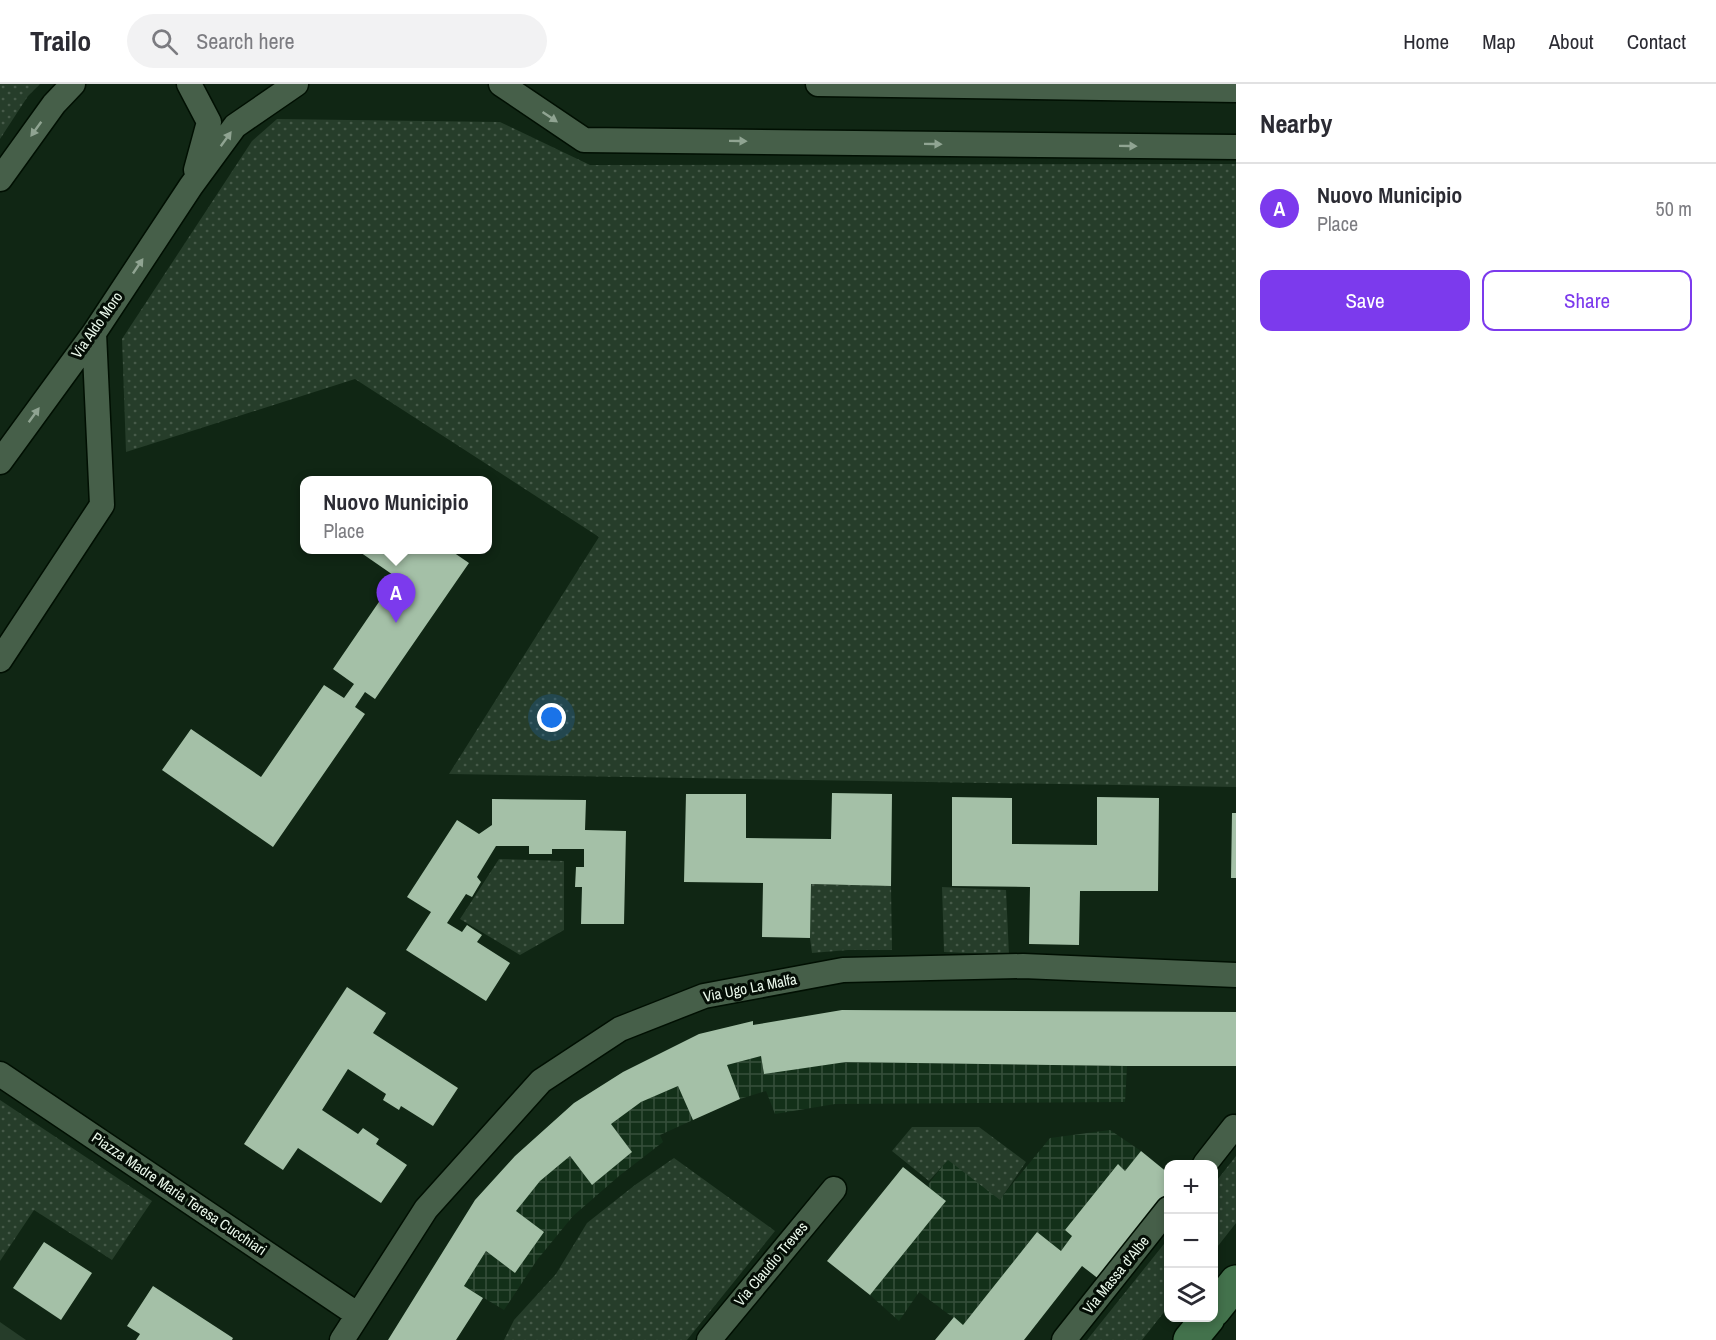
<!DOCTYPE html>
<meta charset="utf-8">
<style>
body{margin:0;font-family:"Archivo Narrow",sans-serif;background:#f2f2f3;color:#2b2b33}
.controls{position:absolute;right:18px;bottom:18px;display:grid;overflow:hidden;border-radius:12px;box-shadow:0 3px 9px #0003}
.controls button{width:54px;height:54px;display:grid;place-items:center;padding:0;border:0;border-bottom:2px solid #e1e1e2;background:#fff;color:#2b2b33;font:30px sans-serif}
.you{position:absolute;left:552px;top:634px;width:21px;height:21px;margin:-15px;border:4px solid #fff;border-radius:50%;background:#1a73e8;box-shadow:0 0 0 9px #1a73e833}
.badge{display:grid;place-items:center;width:39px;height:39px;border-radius:50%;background:#7c3aed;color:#fff;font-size:20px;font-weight:700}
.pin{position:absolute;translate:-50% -50px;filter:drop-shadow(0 2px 3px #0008)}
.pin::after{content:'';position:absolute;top:32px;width:21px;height:18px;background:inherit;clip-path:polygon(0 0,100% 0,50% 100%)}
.popup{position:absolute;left:300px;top:392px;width:192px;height:78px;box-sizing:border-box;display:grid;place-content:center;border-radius:12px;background:#fff;filter:drop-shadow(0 2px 4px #0005);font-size:20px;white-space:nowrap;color:#7c7c81}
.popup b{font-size:22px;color:#2b2b33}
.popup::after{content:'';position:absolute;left:50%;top:100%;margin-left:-12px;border:12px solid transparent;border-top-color:#fff}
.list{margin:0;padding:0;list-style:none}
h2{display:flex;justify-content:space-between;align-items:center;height:78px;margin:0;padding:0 24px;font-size:26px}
h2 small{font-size:20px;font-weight:400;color:#7c7c81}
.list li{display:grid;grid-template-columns:39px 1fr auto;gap:18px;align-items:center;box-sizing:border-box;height:90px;padding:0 24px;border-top:2px solid #e1e1e2}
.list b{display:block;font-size:22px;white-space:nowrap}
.list p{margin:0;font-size:20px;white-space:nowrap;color:#7c7c81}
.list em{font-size:20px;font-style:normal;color:#7c7c81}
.actions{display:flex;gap:12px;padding:18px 24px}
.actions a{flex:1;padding:14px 0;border:2px solid #7c3aed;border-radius:12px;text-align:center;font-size:21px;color:#7c3aed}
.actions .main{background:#7c3aed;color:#fff}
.icon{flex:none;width:33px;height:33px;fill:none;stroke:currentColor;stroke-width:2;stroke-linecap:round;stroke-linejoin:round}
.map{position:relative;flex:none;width:1236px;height:1256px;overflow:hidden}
header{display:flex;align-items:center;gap:36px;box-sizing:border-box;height:84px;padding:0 30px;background:#fff;border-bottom:2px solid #e1e1e2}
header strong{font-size:28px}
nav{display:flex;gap:33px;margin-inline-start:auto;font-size:21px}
.search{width:420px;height:54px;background:#f2f2f3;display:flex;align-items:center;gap:15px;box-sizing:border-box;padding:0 21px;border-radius:33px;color:#7c7c81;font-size:22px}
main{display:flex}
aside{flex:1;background:#fff}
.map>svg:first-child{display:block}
.industrial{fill:url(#industrial-grid)}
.grass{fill:url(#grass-dots)}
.pitch{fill:#263d2a}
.building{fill:#a4c0a7}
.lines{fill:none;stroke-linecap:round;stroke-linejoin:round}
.minor-casing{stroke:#000f02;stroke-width:27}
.secondary-casing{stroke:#000f02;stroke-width:36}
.minor{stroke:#465f49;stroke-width:24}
.secondary{stroke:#43724c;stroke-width:33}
.oneway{fill:#90a492}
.labels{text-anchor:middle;stroke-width:6;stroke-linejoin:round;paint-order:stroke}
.street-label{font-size:15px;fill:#eaf8eb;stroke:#040d05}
</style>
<header>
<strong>Trailo</strong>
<div class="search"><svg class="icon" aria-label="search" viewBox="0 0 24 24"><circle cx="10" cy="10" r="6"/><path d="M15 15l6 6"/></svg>Search here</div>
<nav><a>Home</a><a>Map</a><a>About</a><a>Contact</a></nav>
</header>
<main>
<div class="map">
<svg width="1236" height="1256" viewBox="0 0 1236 1256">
<defs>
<pattern id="industrial-grid" width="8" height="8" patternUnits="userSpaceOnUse" patternTransform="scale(1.5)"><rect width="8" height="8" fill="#133019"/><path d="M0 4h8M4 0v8" fill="none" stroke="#364f3b"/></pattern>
<pattern id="grass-dots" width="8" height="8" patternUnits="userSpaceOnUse" patternTransform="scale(1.5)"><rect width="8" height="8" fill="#263d2a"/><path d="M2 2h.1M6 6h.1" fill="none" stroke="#465a49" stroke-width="1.8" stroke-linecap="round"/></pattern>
</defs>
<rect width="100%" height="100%" fill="#102614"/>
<path class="industrial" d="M 761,972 L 764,989 L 846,978 L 1127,982 L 1125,1018 L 835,1020 L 775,1030 L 766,1007 L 740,1015 L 727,981 Z
M 678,1002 L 693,1036 L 660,1051 L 663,1058 L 619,1092 L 573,1132 L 537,1176 L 504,1226 L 464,1202 L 486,1167 L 515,1189 L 544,1148 L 516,1127 L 540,1097 L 570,1072 L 592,1101 L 632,1068 L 611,1040 L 641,1018 Z
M 1110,1046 L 1141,1067 L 1125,1087 L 1117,1081 L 1065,1146 L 1072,1152 L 1061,1167 L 1037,1148 L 963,1241 L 919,1208 L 899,1237 L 870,1211 L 946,1117 L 927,1102 L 948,1075 L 1000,1115 L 1050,1054 Z"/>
<path class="grass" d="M 0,0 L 40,0 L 28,12 L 0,55 Z
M 277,35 L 500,38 L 590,81 L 1236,80 L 1236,703 L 449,690 L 599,453 L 355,295 L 126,368 L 122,255 L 252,57 Z
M 499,775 L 564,777 L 564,846 L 520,871 L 460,835 Z
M 811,800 L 891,802 L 892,866 L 848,866 L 812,869 L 810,854 Z
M 942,803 L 1006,806 L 1009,871 L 944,868 Z
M 0,1016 L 152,1117 L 112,1176 L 34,1126 L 0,1177 Z
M 912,1043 L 979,1043 L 1026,1078 L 1000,1116 L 948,1076 L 929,1097 L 892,1067 Z
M 1236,1072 L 1236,1139 L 1214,1167 L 1214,1100 Z
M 674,1074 L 775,1147 L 687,1256 L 504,1256 L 514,1236 L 556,1190 L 587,1139 L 635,1101 Z
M 1168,1155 L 1168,1223 L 1142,1256 L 1087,1256 Z"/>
<path class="pitch" d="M 0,1238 L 26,1256 L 0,1256 Z"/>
<path class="building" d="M 357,466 L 450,466 L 469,479 L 375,615 L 365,608 L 355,623 L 365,630 L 273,763 L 162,686 L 191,645 L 261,693 L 324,601 L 344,614 L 354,600 L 333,585 L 396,493 Z
M 832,709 L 892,710 L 891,802 L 811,800 L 810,854 L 762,853 L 763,799 L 684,798 L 686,710 L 746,710 L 746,754 L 831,755 Z
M 952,713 L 1012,714 L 1012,760 L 1097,761 L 1097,713 L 1159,714 L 1158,807 L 1080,807 L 1079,861 L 1029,860 L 1030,803 L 952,802 Z
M 492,715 L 586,716 L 585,746 L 626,747 L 624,840 L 581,840 L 582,803 L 575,803 L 576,783 L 584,783 L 584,765 L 552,765 L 552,770 L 529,770 L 529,762 L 496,762 L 477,793 L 481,798 L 472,813 L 466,810 L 447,839 L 462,848 L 467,841 L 482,851 L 477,858 L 510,879 L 486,917 L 406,866 L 431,828 L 407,813 L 457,736 L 479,750 L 492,741 Z
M 1232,729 L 1236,729 L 1236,794 L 1231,794 Z
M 347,903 L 386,929 L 373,949 L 458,1004 L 433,1042 L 401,1022 L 399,1026 L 383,1016 L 386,1010 L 348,985 L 322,1026 L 358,1050 L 363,1044 L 379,1055 L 376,1060 L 407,1081 L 381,1119 L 298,1064 L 283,1086 L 244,1060 Z
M 842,926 L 1236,928 L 1236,982 L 1127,982 L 846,978 L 764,990 L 761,972 L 727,981 L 740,1015 L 693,1036 L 678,1002 L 641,1018 L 611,1040 L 632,1068 L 592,1101 L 570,1072 L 540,1097 L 516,1127 L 544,1148 L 515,1189 L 486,1167 L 464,1202 L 483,1214 L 456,1256 L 388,1256 L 475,1116 L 515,1072 L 574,1019 L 623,988 L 699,950 L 753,937 L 753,941 Z
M 1141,1067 L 1168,1089 L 1168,1118 L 1104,1199 L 1082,1182 L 1024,1256 L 935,1256 L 954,1233 L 963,1241 L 1037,1148 L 1061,1167 L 1072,1152 L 1065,1146 L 1118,1080 L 1125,1087 Z
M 903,1083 L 946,1117 L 870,1211 L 827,1177 Z
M 44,1158 L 92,1189 L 61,1236 L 13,1204 Z
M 153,1202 L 233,1254 L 232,1256 L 136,1256 L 140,1250 L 127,1242 Z"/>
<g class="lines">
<defs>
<path id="minor" d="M 189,0 L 209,38 L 196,86
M 501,0 L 584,56 L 1236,63
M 818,0 L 1236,6
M 0,95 L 54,20 L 73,0
M 0,378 L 94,249 L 191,102 L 235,42 L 296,0
M 0,576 L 102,421 L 94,249
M 0,990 L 358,1231
M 1205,1080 L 1234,1043
M 342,1256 L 426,1125 L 541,997 L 620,945 L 704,912 L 843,886 L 1023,882 L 1236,891
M 709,1256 L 834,1105
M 1064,1256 L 1168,1125"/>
<path id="secondary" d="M 1214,1226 L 1236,1198
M 1190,1256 L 1208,1234"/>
</defs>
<use href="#minor" class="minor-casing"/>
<use href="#secondary" class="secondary-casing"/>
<use href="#minor" class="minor"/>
<use href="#secondary" class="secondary"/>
</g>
<defs><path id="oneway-solid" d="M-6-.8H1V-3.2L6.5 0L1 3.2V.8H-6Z" transform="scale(1.5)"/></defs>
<g class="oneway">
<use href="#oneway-solid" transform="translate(550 33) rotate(34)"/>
<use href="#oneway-solid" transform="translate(36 45) rotate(126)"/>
<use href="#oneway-solid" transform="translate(226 55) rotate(-54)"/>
<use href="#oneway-solid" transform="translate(738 57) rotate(1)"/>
<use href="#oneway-solid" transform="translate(933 60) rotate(1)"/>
<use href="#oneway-solid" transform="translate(1128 62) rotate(1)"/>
<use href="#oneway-solid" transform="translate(138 182) rotate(-56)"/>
<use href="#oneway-solid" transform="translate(34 331) rotate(-54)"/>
</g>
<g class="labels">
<g class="street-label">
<text transform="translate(97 241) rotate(-55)" y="5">Via Aldo Moro</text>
<text transform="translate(750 904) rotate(-11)" y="5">Via Ugo La Malfa</text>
<text transform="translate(179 1110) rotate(34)" y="5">Piazza Madre Maria Teresa Cucchiari</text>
<text transform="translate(771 1180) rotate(-50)" y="5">Via Claudio Treves</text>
<text transform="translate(1116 1191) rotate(-51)" y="5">Via Massa d'Albe</text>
</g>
</g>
</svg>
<div class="controls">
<button>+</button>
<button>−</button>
<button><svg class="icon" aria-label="layers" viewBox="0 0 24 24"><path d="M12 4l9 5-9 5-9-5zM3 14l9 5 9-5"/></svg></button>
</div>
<div class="you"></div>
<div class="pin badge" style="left:396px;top:539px">A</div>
<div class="popup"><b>Nuovo Municipio</b>Place</div>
</div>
<aside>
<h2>Nearby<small></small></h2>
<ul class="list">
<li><span class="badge">A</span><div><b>Nuovo Municipio</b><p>Place</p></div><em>50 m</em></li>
</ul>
<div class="actions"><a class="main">Save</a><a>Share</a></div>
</aside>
</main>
